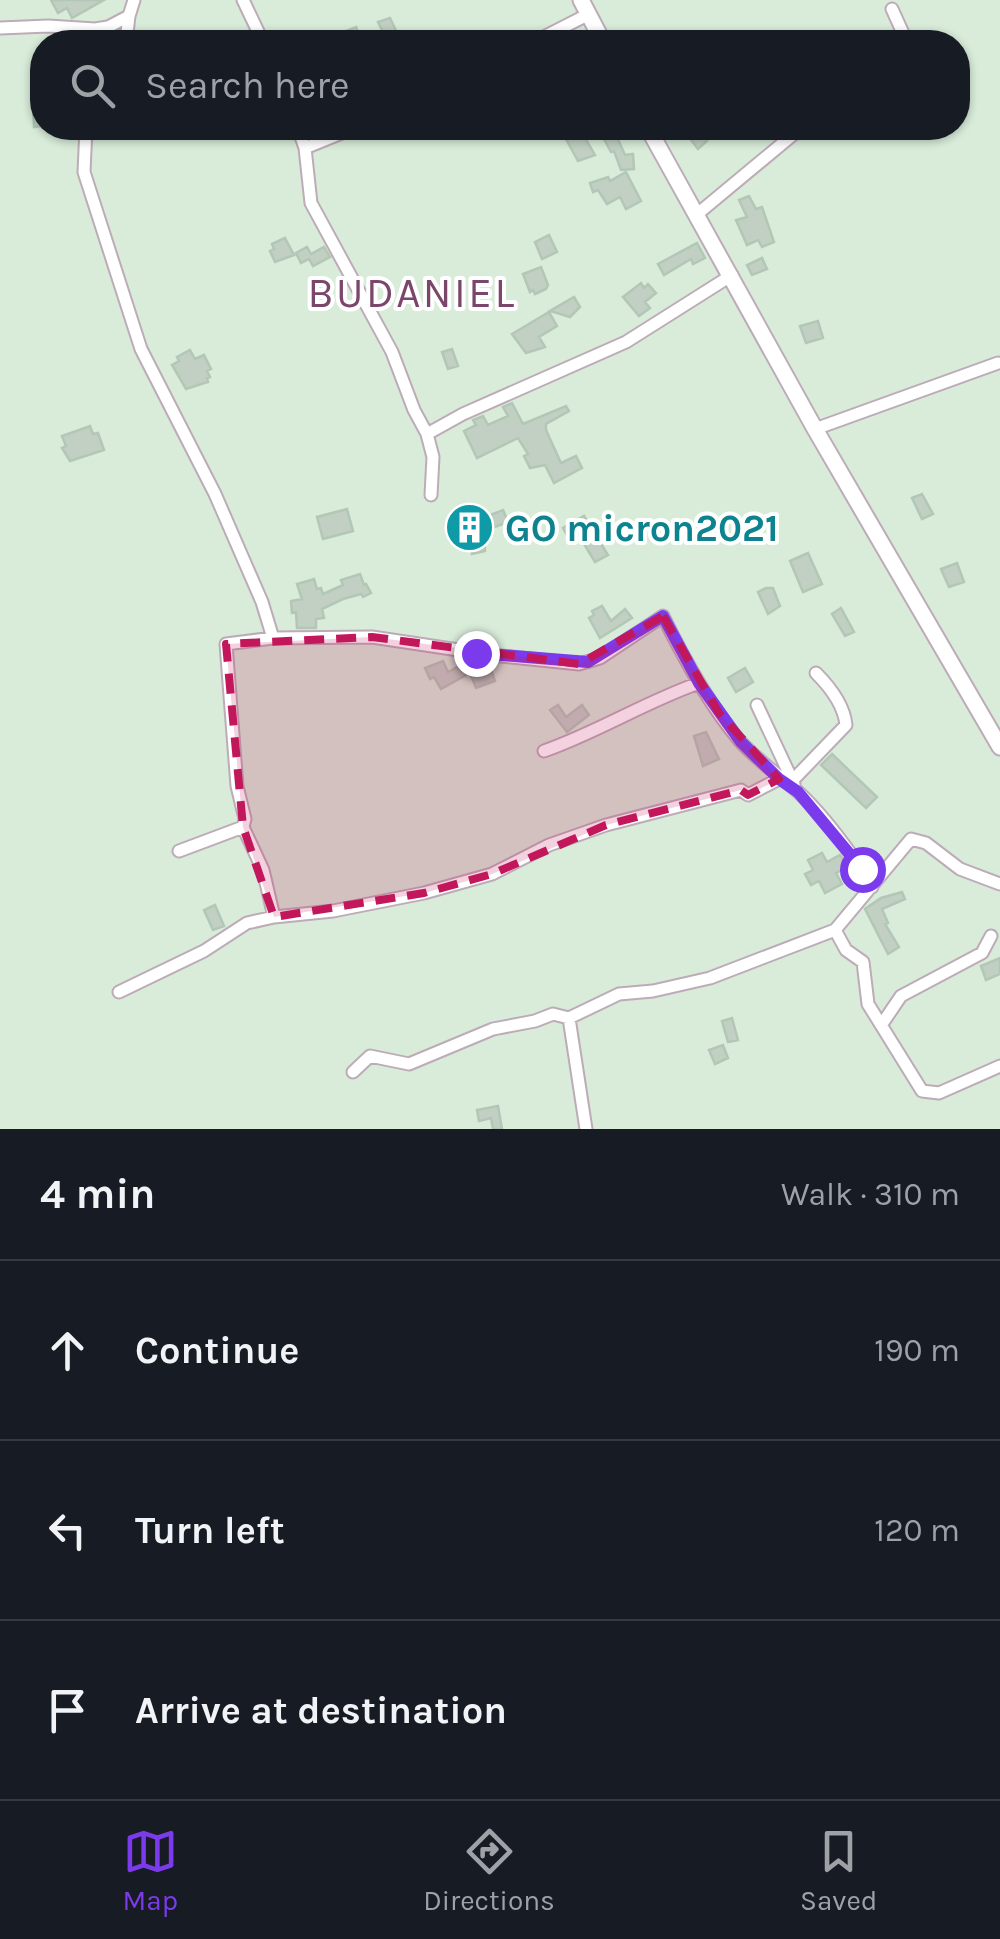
<!DOCTYPE html>
<meta charset="utf-8">
<style>
body{margin:0;font-family:Karla,sans-serif;background:#242831;color:#f1f3f6}
.stop{position:absolute;width:30px;height:30px;margin:-22px;border:8px solid #7c3aed;border-radius:50%;background:#fff}
.stop.end{background:#7c3aed;border-color:#fff;box-shadow:0 2px 10px #0008}
.list{margin:0;padding:0;list-style:none}
h2{display:flex;justify-content:space-between;align-items:center;height:130px;margin:0;padding:0 40px;font-size:42px}
h2 small{font-size:32px;font-weight:400;color:#9ea1a6}
.list li{display:grid;grid-template-columns:65px 1fr auto;gap:30px;align-items:center;box-sizing:border-box;height:180px;padding:0 40px;border-top:2px solid #363941}
.list b{display:block;font-size:38px;white-space:nowrap}
.list em{font-size:32px;font-style:normal;color:#9ea1a6}
.icon{flex:none;width:55px;height:55px;fill:none;stroke:currentColor;stroke-width:2;stroke-linecap:round;stroke-linejoin:round}
.map{position:relative;flex:none;width:1000px;height:1129px;overflow:hidden}
.search{position:absolute;background:#171b24;box-shadow:0 2px 8px #0004;left:30px;right:30px;top:30px;height:110px;display:flex;align-items:center;gap:25px;box-sizing:border-box;padding:0 35px;border-radius:40px;color:#9ea1a6;font-size:38px}
.sheet{height:670px;background:#171b24}
nav{display:flex;justify-content:space-around;align-items:center;box-sizing:border-box;height:140px;border-top:2px solid #363941;background:#171b24;font-size:28px;color:#9ea1a6}
nav a{display:grid;justify-items:center;gap:5px}
nav .on{color:#7c3aed}
.map>svg:first-child{display:block}
.building{fill:#c1d0c3;stroke:#b2c7b5;stroke-width:2.5}
.lines{fill:none;stroke-linecap:round;stroke-linejoin:round}
.minor-casing{stroke:#bdacb8;stroke-width:15}
.secondary-casing{stroke:#bdacb8;stroke-width:19}
.minor{stroke:#fff;stroke-width:11}
.secondary{stroke:#fff;stroke-width:15}
.route{stroke:#7c3aed;stroke-width:12}
.marked{fill:#c2185b;fill-opacity:0.2;stroke:#c2185b;stroke-width:8;stroke-dasharray:20 12;stroke-linejoin:round}
.labels{text-anchor:middle;stroke-width:8;stroke-linejoin:round;paint-order:stroke}
.culture-label{font-size:38px;font-weight:bold;fill:#0d838f;stroke:#fff;text-anchor:start}
.quarter-label{font-size:42px;letter-spacing:2.5px;fill:#7a466a;stroke:#fff}
</style>
<div class="map">
<svg width="1000" height="1129" viewBox="0 0 1000 1129">
<rect width="100%" height="100%" fill="#d8ecd9"/>
<path class="building" d="M 51,0 L 104,0 L 72,18 L 67,8 L 58,13 Z
M 390,18 L 397,33 L 386,38 L 378,22 Z
M 356,27 L 362,41 L 319,42 Z
M 42,103 L 42,126 L 34,127 L 33,104 Z
M 598,128 L 613,128 L 625,155 L 633,154 L 634,169 L 621,170 L 614,151 L 611,152 Z
M 687,128 L 696,128 L 707,141 L 698,149 L 689,137 L 691,135 Z
M 581,131 L 595,155 L 578,161 L 566,139 Z
M 626,172 L 641,201 L 626,209 L 620,197 L 607,204 L 598,190 L 593,192 L 590,183 L 608,177 L 610,181 Z
M 749,196 L 756,209 L 762,207 L 774,242 L 762,247 L 758,240 L 747,245 L 736,220 L 747,217 L 739,200 Z
M 549,235 L 557,252 L 542,259 L 535,242 Z
M 285,238 L 294,255 L 275,262 L 270,251 L 274,249 L 272,244 Z
M 697,243 L 705,258 L 693,264 L 691,259 L 664,275 L 658,264 Z
M 307,247 L 311,254 L 324,247 L 330,257 L 313,266 L 309,259 L 301,263 L 296,253 Z
M 762,258 L 767,269 L 752,275 L 747,265 Z
M 541,267 L 548,285 L 546,289 L 535,294 L 533,290 L 530,292 L 523,274 Z
M 641,283 L 644,288 L 648,284 L 656,293 L 645,302 L 650,308 L 639,316 L 623,297 Z
M 574,297 L 580,307 L 570,317 L 550,311 Z
M 549,312 L 557,326 L 539,337 L 545,347 L 526,353 L 512,334 Z
M 818,321 L 823,338 L 806,343 L 800,326 Z
M 452,349 L 458,366 L 448,369 L 442,352 Z
M 190,350 L 195,359 L 204,355 L 211,369 L 207,371 L 210,377 L 207,378 L 208,382 L 186,389 L 172,365 L 179,361 L 177,357 Z
M 512,403 L 523,424 L 566,406 L 569,411 L 546,424 L 546,430 L 561,463 L 576,456 L 582,468 L 554,483 L 545,465 L 530,468 L 524,456 L 528,454 L 518,438 L 477,458 L 464,431 L 476,425 L 473,420 L 483,416 L 488,425 L 508,416 L 503,407 Z
M 90,426 L 93,434 L 98,433 L 104,450 L 70,461 L 62,448 L 66,446 L 62,436 Z
M 922,494 L 933,514 L 922,519 L 912,498 Z
M 347,509 L 353,531 L 323,539 L 317,517 Z
M 503,510 L 508,522 L 484,531 L 485,551 L 472,554 L 469,540 L 463,542 L 456,521 L 469,512 L 472,518 L 479,516 L 480,519 Z
M 584,516 L 608,555 L 595,562 L 578,534 L 569,539 L 563,528 Z
M 808,553 L 822,584 L 803,592 L 790,561 Z
M 957,563 L 964,582 L 949,587 L 941,569 Z
M 360,574 L 364,585 L 366,584 L 371,593 L 363,597 L 361,594 L 343,599 L 322,609 L 324,618 L 316,619 L 316,628 L 297,628 L 296,612 L 292,613 L 291,601 L 302,599 L 297,584 L 314,579 L 317,589 L 321,588 L 323,594 L 343,585 L 341,580 Z
M 766,588 L 773,588 L 780,606 L 768,614 L 758,592 Z
M 602,606 L 611,621 L 625,609 L 632,618 L 600,638 L 589,618 L 594,615 L 592,611 Z
M 841,608 L 854,632 L 845,636 L 832,614 Z
M 443,661 L 448,672 L 459,666 L 460,669 L 478,662 L 489,664 L 495,681 L 476,688 L 470,673 L 441,689 L 434,677 L 430,679 L 425,668 Z
M 745,668 L 753,682 L 736,692 L 728,678 Z
M 558,705 L 566,717 L 582,705 L 589,715 L 567,732 L 550,710 Z
M 706,732 L 719,759 L 703,766 L 694,736 Z
M 832,754 L 877,797 L 866,808 L 821,765 Z
M 822,853 L 827,862 L 840,855 L 848,867 L 836,873 L 842,884 L 825,893 L 819,881 L 811,885 L 805,874 L 813,870 L 808,860 Z
M 902,892 L 905,899 L 882,909 L 888,923 L 885,924 L 899,947 L 888,954 L 865,909 L 881,898 Z
M 215,905 L 224,926 L 213,930 L 204,910 Z
M 1000,958 L 1000,974 L 986,980 L 981,966 Z
M 732,1018 L 738,1040 L 728,1042 L 722,1021 Z
M 723,1045 L 728,1058 L 715,1064 L 709,1050 Z
M 498,1106 L 502,1129 L 493,1129 L 491,1118 L 479,1121 L 477,1110 Z"/>
<g class="lines">
<defs>
<path id="minor" d="M 243,0 L 263,42
M 892,9 L 907,42
M 0,28 L 48,26 L 95,29 L 108,27 L 129,16 L 134,0
M 126,42 L 129,16
M 534,42 L 589,14
M 86,128 L 84,172 L 141,349 L 215,494 L 262,602 L 273,638
M 298,128 L 305,148 L 311,203 L 392,352 L 414,410 L 427,434
M 305,148 L 354,128
M 695,216 L 801,128
M 815,429 L 998,363
M 431,495 L 433,457 L 427,434 L 463,414 L 626,342 L 732,275
M 757,705 L 794,784
M 544,751 C 598,732 645,702 699,683
M 792,781 L 846,725 C 844,705 829,686 816,673
M 179,851 L 243,827
M 274,917 L 333,911 L 424,893 L 492,874 L 549,845 L 606,825 L 741,790 L 748,795 L 779,779
M 835,930 L 846,950 L 863,962 L 868,1004 L 922,1091 L 939,1093 L 1000,1066
M 119,992 L 204,951 L 247,923 L 274,917 L 263,870 L 243,827 L 245,819 L 237,786 L 226,644 L 273,638 L 372,637 L 492,655 L 579,664 L 600,658 L 663,616 C 684,659 708,703 739,740 C 756,759 777,774 796,790 C 821,812 856,858 872,887
M 569,1018 L 586,1129
M 882,1024 L 901,996 L 982,953 L 991,936
M 353,1072 L 370,1056 L 409,1064 L 493,1029 L 535,1021 L 553,1014 L 569,1018 L 619,994 L 653,991 L 710,978 L 835,930 L 911,839 L 926,843 L 960,869 L 1000,884"/>
<path id="secondary" d="M 581,0 L 603,42
M 648,128 L 815,429 L 1000,747"/>
</defs>
<use href="#minor" class="minor-casing"/>
<use href="#secondary" class="secondary-casing"/>
<use href="#minor" class="minor"/>
<use href="#secondary" class="secondary"/>
</g>
<g class="lines">
<path class="route" d="M 476,653 L 588,662 L 663,616 L 699,683 L 741,742 L 779,779 L 798,792 L 862,869"/>
</g>
<path class="marked" d="M 663,616 L 719,713 L 779,779 L 748,795 L 741,790 L 606,825 L 492,874 L 424,893 L 274,917 L 243,827 L 226,644 L 372,637 L 579,664 Z"/>
<defs>
<symbol id="building-disc" viewBox="-11 -11 22 22"><circle r="9.5" fill="#0f9aa8" stroke="#fff"/><path d="M-4-6H4V6H1V3H-1V6H-4ZM-2.5-4.3h1.7v1.8h-1.7ZM.8-4.3h1.7v1.8H.8ZM-2.5-1h1.7V.8h-1.7ZM.8-1h1.7V.8H.8Z" fill="#fff"/></symbol>
</defs>
<g fill-rule="evenodd">
<use href="#building-disc" x="442" y="500" width="55" height="55"/>
</g>
<g class="labels">
<g class="culture-label">
<text x="505" y="541">GO micron2021</text>
</g>
<g class="quarter-label">
<text x="412" y="307">BUDANIEL</text>
</g>
</g>
</svg>
<div class="stop" style="left:862px;top:869px"></div>
<div class="stop end" style="left:476px;top:653px"></div>
<div class="search"><svg class="icon" aria-label="search" viewBox="0 0 24 24"><circle cx="10" cy="10" r="6"/><path d="M15 15l6 6"/></svg>Search here</div>
</div>
<section class="sheet">
<h2>4 min<small>Walk · 310 m</small></h2>
<ul class="list">
<li><svg class="icon" aria-label="ahead" viewBox="0 0 24 24"><path d="M12 20V5M6 11l6-6 6 6"/></svg><div><b>Continue</b></div><em>190 m</em></li>
<li><svg class="icon" aria-label="left" viewBox="0 0 24 24"><path d="M17 20v-9H6M10 6l-5 5 5 5"/></svg><div><b>Turn left</b></div><em>120 m</em></li>
<li><svg class="icon" aria-label="arrive" viewBox="0 0 24 24"><path d="M6 21V4h12l-3 4 3 4H6"/></svg><div><b>Arrive at destination</b></div></li>
</ul>
</section>
<nav>
<a class="on"><svg class="icon" aria-label="map" viewBox="0 0 24 24"><path d="M3 6l6-2 6 2 6-2v14l-6 2-6-2-6 2zM9 4v14M15 6v14"/></svg>Map</a>
<a><svg class="icon" aria-label="directions" viewBox="0 0 24 24"><path d="M12 3l9 9-9 9-9-9zM9 14v-3h6M13 9l2 2-2 2"/></svg>Directions</a>
<a><svg class="icon" aria-label="saved" viewBox="0 0 24 24"><path d="M7 4h10v16l-5-4-5 4z"/></svg>Saved</a>
</nav>
